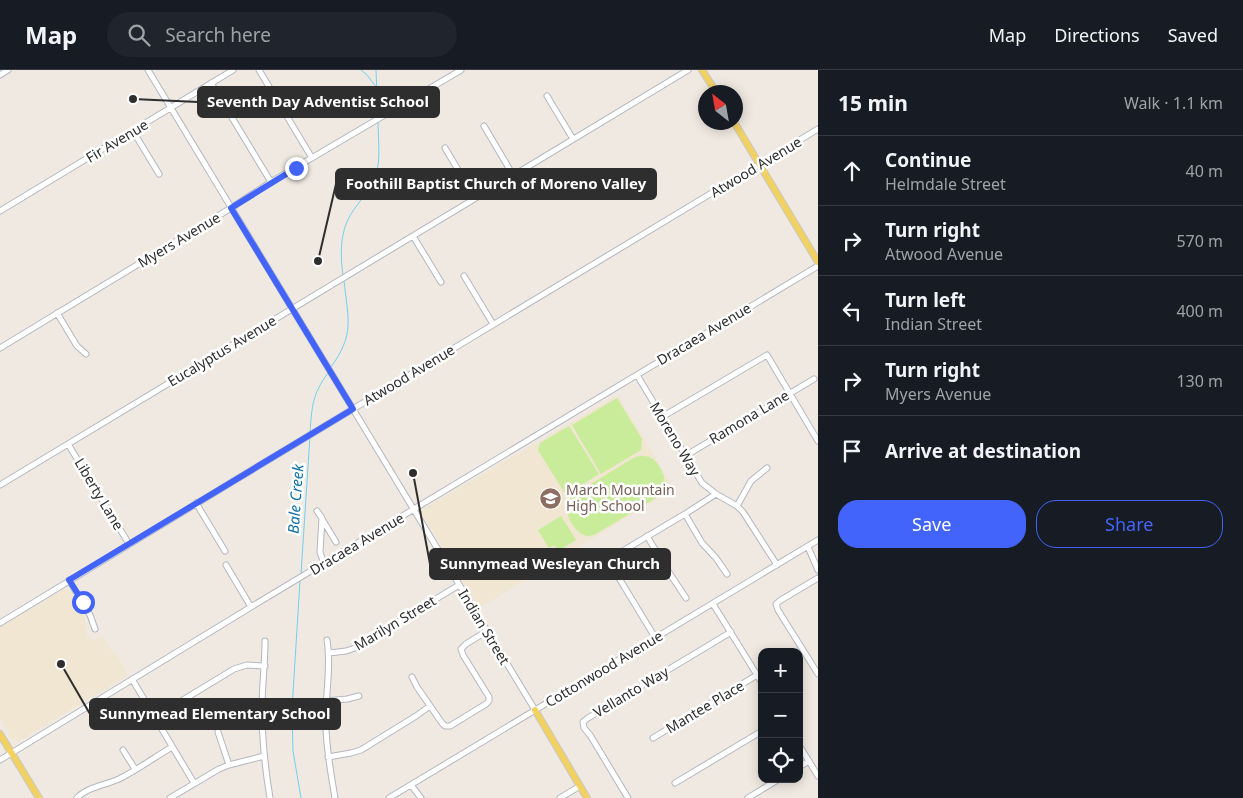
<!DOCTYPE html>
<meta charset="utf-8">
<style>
body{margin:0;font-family:"Noto Sans",sans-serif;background:#20242c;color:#f1f3f6}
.controls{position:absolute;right:15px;bottom:15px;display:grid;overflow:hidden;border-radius:10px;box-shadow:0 2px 12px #0003}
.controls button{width:45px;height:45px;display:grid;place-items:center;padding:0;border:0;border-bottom:1px solid #363941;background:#171b24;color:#f1f3f6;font:25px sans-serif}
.compass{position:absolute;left:698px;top:15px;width:45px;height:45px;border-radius:50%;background:#171b24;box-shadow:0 2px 12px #0003;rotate:329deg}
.stop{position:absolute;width:15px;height:15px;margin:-11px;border:4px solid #4264fb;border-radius:50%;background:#fff}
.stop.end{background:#4264fb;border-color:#fff;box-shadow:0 1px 5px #0008}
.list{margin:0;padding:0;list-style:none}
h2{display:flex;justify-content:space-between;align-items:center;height:65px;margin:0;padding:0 20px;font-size:21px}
h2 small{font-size:16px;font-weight:400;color:#9ea1a6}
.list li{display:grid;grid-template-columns:32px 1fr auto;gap:15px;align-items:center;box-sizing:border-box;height:70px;padding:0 20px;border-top:1px solid #363941}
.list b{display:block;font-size:19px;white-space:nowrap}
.list p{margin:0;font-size:16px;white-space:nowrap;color:#9ea1a6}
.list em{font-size:16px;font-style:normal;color:#9ea1a6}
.actions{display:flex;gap:10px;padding:15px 20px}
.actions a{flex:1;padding:11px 0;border:1px solid #4264fb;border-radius:20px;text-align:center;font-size:18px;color:#4264fb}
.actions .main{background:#4264fb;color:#fff}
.icon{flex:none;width:28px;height:28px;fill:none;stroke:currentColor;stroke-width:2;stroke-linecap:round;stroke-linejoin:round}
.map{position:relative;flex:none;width:818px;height:728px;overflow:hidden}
header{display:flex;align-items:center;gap:30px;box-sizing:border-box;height:70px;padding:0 25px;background:#171b24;border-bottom:1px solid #363941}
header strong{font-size:24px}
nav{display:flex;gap:28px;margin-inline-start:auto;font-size:18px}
.search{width:350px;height:45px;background:#20242c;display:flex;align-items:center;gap:12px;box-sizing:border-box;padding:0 18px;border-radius:28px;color:#9ea1a6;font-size:19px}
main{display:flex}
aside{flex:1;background:#171b24}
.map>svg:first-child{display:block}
.education{fill:#f0e6d1}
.pitch{fill:#c9ec9a}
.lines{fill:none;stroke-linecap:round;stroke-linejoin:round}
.stream{stroke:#75cff0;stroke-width:1}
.minor-casing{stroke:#b4b7c1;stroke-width:7}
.major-casing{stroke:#c9c9c9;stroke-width:8}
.minor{stroke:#fff;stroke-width:5}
.major{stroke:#f2d163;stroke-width:6}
.route{stroke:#4264fb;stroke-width:6}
.labels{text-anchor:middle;stroke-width:5;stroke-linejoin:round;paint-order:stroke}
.street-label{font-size:14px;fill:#2e2e2e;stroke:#fff}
.education-label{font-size:14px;fill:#785e54;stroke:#fff;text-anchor:start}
.water-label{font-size:15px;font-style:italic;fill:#0d6fa3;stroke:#fff}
.leader{fill:none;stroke:#2e2e2e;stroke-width:2}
.callout-dot{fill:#2e2e2e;stroke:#fff;stroke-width:2}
.callout{fill:#2e2e2e;stroke:#2e2e2e;stroke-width:2}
.callout-label{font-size:15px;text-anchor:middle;font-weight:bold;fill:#fff}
</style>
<header>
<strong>Map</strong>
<div class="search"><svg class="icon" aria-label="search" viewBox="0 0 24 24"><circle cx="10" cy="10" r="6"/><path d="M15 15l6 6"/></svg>Search here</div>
<nav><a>Map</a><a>Directions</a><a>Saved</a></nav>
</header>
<main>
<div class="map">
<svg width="818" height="728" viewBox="0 0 818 728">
<rect width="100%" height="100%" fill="#efe9e1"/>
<path class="education" d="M 618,325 L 674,419 L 479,538 L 421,442 L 425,438 Z
M 65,519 L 69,520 L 84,546 L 87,566 L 91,569 L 94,570 L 103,566 L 113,583 L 115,582 L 128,605 L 19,671 L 12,669 L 0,649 L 0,557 Z"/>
<path class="pitch" d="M 617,328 L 642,369 L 641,380 L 601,404 L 572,355 Z
M 569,356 L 599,404 L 566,425 L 538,380 L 540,373 Z
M 641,386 C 644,386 647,386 649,387 C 658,390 666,406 665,415 C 664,419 662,422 659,426 L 596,464 C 594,465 590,466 588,466 C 578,466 567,449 567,439 C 567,434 570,429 573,425 L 635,387 Z
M 561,446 L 576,470 L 558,481 L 554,475 L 549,478 L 538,460 Z"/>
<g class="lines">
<path class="stream" d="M 361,0 L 367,5 L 377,18
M 376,0 L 378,47
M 343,205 C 340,184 340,162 351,144 C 359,131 371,120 376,105 C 381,88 378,68 378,51
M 331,297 C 355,264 348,249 344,211
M 310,362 C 312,336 312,325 328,303
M 301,504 L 310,366
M 300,511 L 292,639 L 293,681 L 301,728"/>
<defs>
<path id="minor" d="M 148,0 L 535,640
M 259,0 L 312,88
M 0,5 L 8,0
M 211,13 L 271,112
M 547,26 L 573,69
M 484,56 L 513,105
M 133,61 L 159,104
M 445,78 L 475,128
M 0,141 L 233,0
M 413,166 L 441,212
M 464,206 L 493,254
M 57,243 L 77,276 L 86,284
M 0,278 L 231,138 L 271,112 L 461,0
M 637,305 L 702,413 L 716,424 L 737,436 L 743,442 L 777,495
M 662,347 L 767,285 L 818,371
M 68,374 L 129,474
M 685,386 L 814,309
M 0,415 L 688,0
M 196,433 L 225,481
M 737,436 L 751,411 L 767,398
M 317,441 L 322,448 L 320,482 L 324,494
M 685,444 L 702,473 L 716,488 L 727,504
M 322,449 L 336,472
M 647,466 L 668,501 L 686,528
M 808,477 L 818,500
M 608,490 L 656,569
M 226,495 L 251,537
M 589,501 L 685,444 L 716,424
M 818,508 L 781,530 L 776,534 L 778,540 L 818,604
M 69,510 L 90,545 L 95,559
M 713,534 L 762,613
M 0,553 L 260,395 L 818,59
M 327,570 C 332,599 324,630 326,659 C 327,682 331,705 335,728
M 265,571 C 265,594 262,616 262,638 C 262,668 265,698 270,728
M 329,583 L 346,581 L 355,578 L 459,515
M 412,607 L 417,617 L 442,653 L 445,656 L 450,656 L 486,634 L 489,631 L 489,627 L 463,585 L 461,579 L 466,574 L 487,561
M 132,609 L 194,713
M 326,631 L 347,629 L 359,626
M 155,647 L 234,599 L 247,595 L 265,596
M 218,662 L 229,695
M 653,668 L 757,605
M 799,675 L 818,706
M 123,680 L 135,699
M 328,687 L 351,683 L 361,680 L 416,646 L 430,636
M 0,690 L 251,537 L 818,196
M 799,697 L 809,691
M 675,713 L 762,661
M 411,715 L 421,728
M 77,728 C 87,717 106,715 119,709 C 137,700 155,687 172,677
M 170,728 L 219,699 L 229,695 L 264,686
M 389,728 L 818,470
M 560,728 L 580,716
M 628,728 L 590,665 L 584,658 L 583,652 L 588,648 L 731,562
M 748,728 L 779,709"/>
<path id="major" d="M 702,0 L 716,22
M 734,52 L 818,192
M 535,640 L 587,728
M 0,664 L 39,728"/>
</defs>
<use href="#minor" class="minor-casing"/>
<use href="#major" class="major-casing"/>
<use href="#minor" class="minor"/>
<use href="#major" class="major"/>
</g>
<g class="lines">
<path class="route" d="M 83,532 L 69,510 L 353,339 L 231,138 L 296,98"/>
</g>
<defs>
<symbol id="school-disc" viewBox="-11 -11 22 22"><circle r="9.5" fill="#8d6e63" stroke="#fff"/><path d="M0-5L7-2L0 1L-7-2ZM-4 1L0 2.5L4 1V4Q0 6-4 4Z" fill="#fff"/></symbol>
</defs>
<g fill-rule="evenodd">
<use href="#school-disc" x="538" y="416" width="25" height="25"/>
</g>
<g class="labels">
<g class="street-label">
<text transform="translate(117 71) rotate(-31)" y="5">Fir Avenue</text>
<text transform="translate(756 97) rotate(-31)" y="5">Atwood Avenue</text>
<text transform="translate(179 170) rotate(-31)" y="5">Myers Avenue</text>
<text transform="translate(704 264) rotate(-31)" y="5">Dracaea Avenue</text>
<text transform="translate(222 281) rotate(-31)" y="5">Eucalyptus Avenue</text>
<text transform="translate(409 305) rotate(-31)" y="5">Atwood Avenue</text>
<text transform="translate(749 347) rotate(-31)" y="5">Ramona Lane</text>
<text transform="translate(675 369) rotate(59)" y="5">Moreno Way</text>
<text transform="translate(99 424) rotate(59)" y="5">Liberty Lane</text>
<text transform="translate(357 474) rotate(-31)" y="5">Dracaea Avenue</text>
<text transform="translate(395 553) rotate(-31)" y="5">Marilyn Street</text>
<text transform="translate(484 557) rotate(59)" y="5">Indian Street</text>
<text transform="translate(604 599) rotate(-31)" y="5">Cottonwood Avenue</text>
<text transform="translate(631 622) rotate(-31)" y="5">Vellanto Way</text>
<text transform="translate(705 637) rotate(-31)" y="5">Mantee Place</text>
</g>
<g class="education-label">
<text x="566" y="425">March Mountain<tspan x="566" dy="16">High School</tspan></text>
</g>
<g class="water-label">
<text transform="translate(296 429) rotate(-86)" y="5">Bale Creek</text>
</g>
</g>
<path class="leader" d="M133 29L198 32M318 191L336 114M413 403L430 494M61 594L90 644"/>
<g class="callout-dot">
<circle cx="133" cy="29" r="5"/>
<circle cx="318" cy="191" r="5"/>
<circle cx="413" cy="403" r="5"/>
<circle cx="61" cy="594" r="5"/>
</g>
<g class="callout">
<rect x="198" y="17" width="241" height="30" rx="5"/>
<rect x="336" y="99" width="320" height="30" rx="5"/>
<rect x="430" y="479" width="240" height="30" rx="5"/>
<rect x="90" y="629" width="250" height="30" rx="5"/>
</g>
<g class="callout-label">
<text x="318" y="37">Seventh Day Adventist School</text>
<text x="496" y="119">Foothill Baptist Church of Moreno Valley</text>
<text x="550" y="499">Sunnymead Wesleyan Church</text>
<text x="215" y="649">Sunnymead Elementary School</text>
</g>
</svg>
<div class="controls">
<button>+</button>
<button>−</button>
<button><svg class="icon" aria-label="locate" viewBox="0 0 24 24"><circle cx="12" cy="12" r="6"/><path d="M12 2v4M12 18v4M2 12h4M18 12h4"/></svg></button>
</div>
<svg class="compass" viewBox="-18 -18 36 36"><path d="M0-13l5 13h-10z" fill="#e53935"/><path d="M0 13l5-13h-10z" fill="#9ea1a6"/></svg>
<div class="stop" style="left:83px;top:532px"></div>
<div class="stop end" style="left:296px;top:98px"></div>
</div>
<aside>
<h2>15 min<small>Walk · 1.1 km</small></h2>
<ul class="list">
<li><svg class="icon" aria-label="ahead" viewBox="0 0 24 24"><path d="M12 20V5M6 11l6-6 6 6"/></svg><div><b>Continue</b><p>Helmdale Street</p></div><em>40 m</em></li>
<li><svg class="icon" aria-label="right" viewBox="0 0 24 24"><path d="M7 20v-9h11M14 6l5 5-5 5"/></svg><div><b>Turn right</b><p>Atwood Avenue</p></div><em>570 m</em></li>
<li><svg class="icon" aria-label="left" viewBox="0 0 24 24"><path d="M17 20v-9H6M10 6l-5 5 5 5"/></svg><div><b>Turn left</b><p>Indian Street</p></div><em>400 m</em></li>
<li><svg class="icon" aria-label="right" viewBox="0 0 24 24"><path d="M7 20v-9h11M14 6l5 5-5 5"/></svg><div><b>Turn right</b><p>Myers Avenue</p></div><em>130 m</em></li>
<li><svg class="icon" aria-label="arrive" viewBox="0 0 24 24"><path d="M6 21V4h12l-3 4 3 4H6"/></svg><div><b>Arrive at destination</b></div></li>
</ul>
<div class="actions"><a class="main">Save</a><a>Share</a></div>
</aside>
</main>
